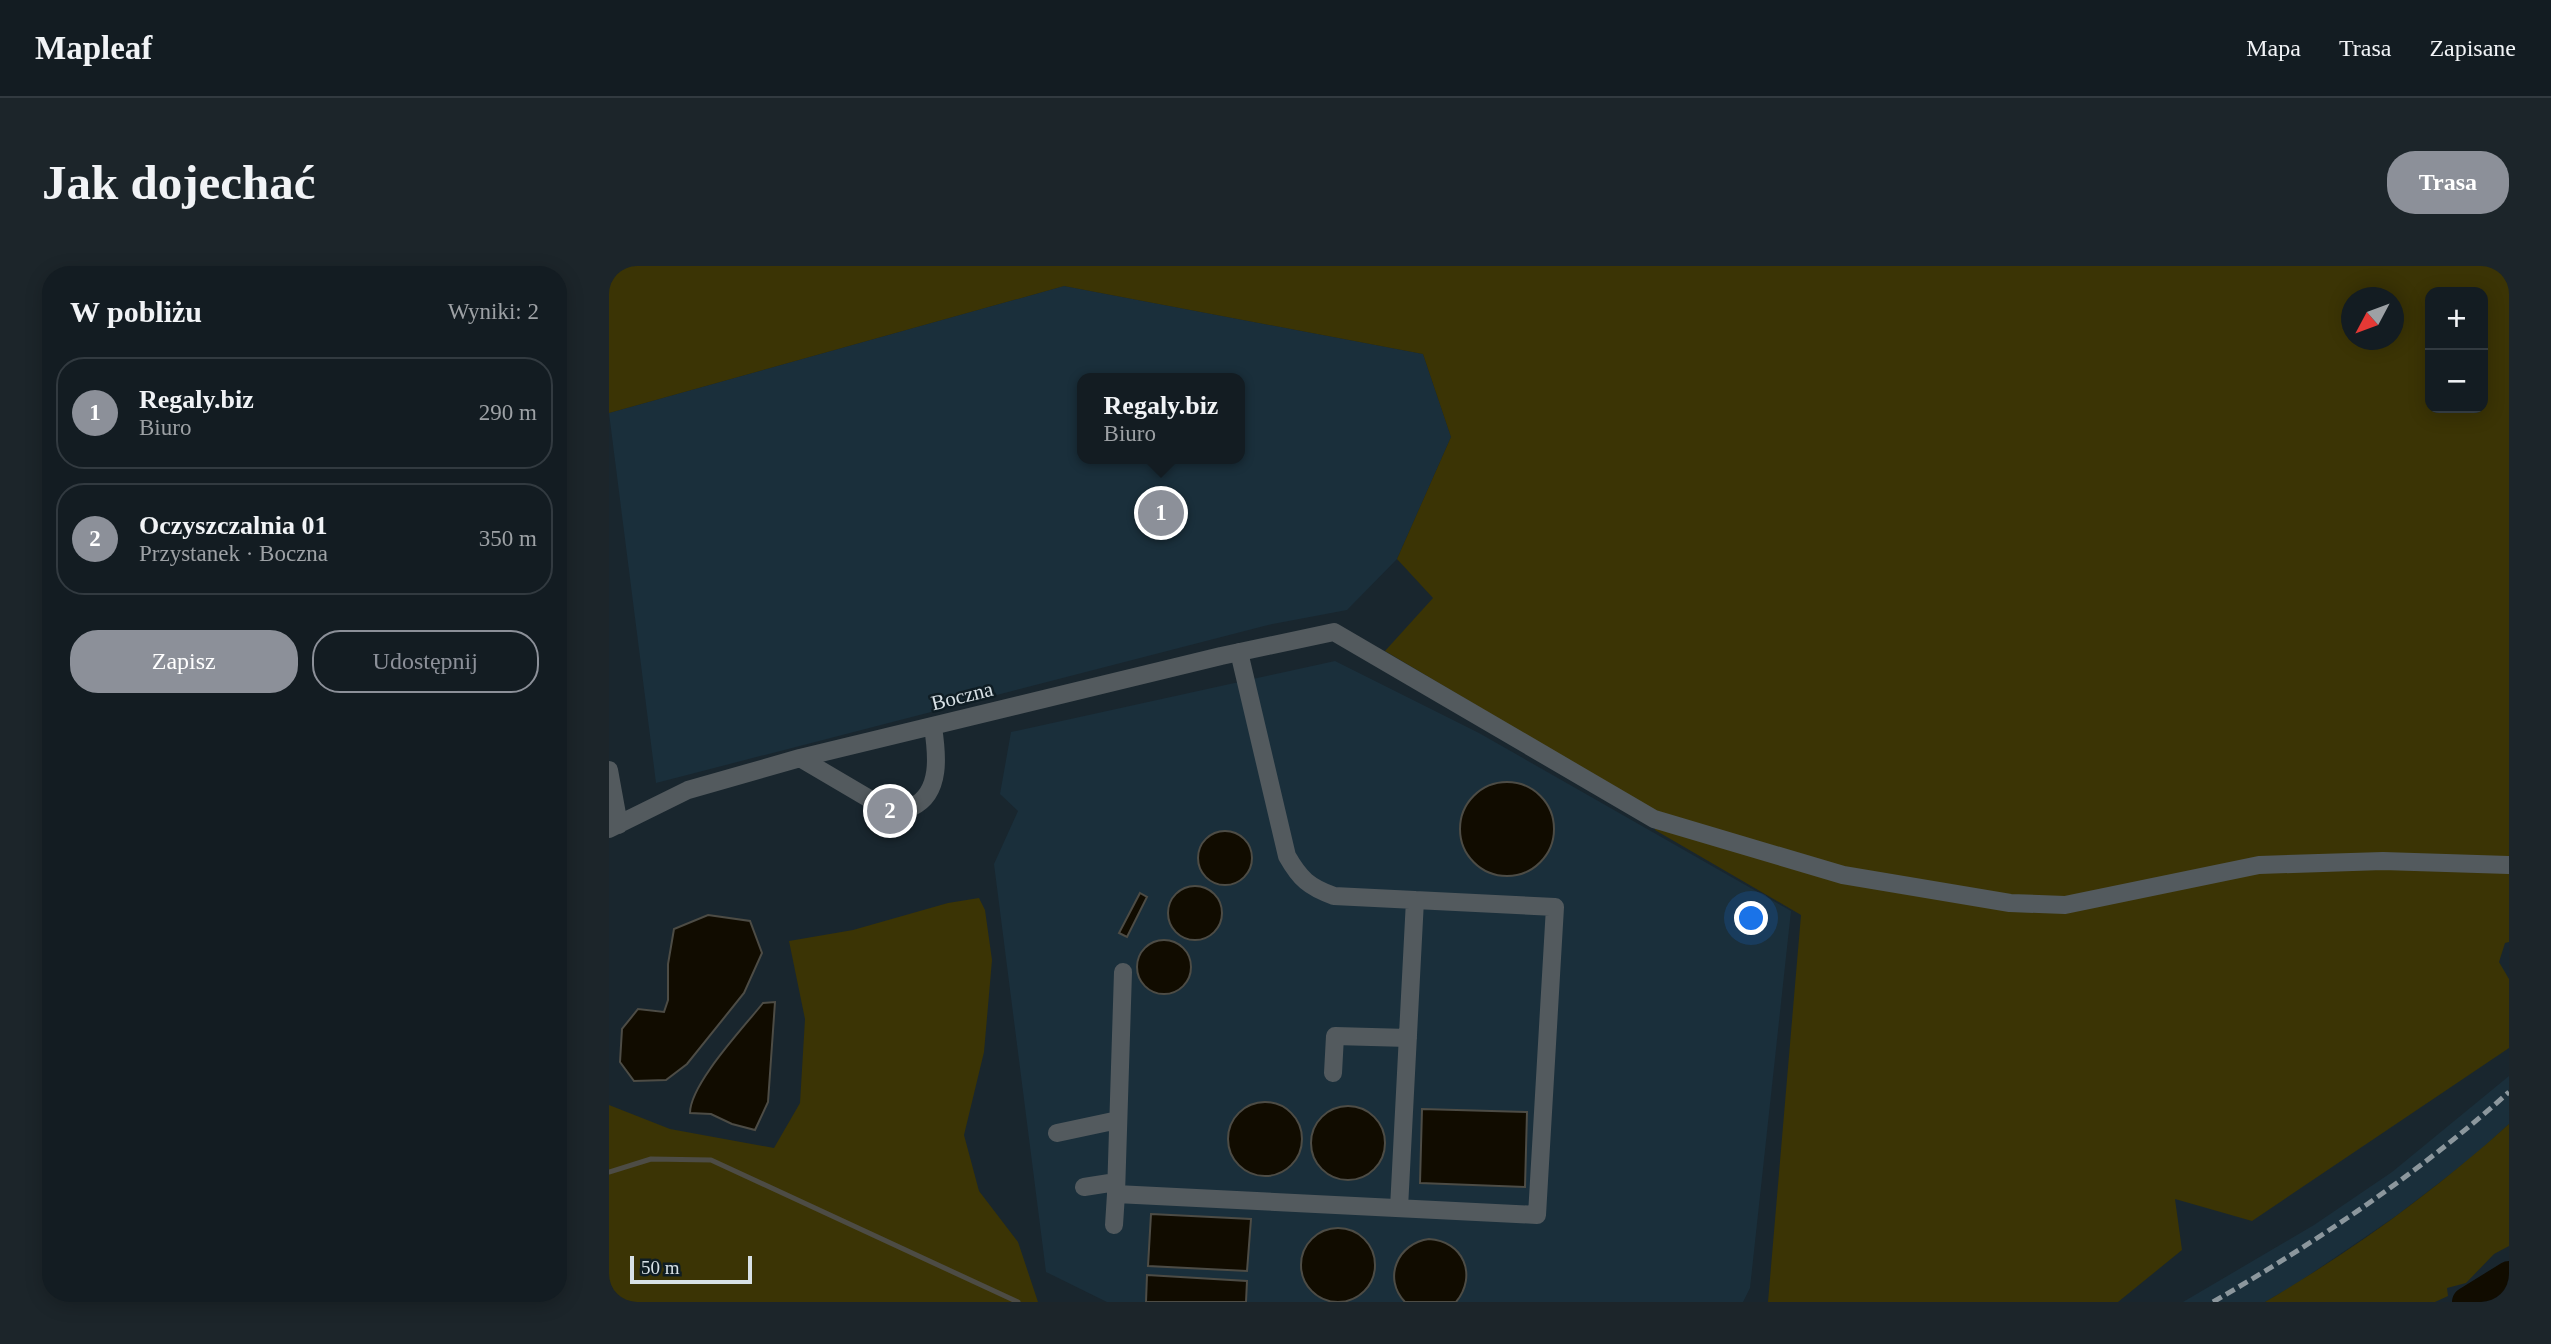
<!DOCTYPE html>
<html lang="pl">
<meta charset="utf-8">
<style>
body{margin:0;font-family:Georgia,serif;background:#1c252a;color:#f1f3f6}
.controls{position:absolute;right:21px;top:21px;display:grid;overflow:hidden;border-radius:14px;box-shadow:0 4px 18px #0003}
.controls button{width:63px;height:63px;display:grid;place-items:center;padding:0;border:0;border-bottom:2px solid #323a40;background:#131c22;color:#f1f3f6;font:35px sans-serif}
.compass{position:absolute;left:1732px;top:21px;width:63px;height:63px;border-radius:50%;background:#131c22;box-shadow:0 4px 18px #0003;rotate:229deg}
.scale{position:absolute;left:21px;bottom:18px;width:122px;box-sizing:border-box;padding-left:7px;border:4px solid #d8e1e6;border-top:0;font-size:19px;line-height:24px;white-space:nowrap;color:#d8e1e6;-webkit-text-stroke:5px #0f1d24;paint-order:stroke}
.you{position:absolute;left:1143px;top:653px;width:24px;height:24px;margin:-18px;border:5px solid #fff;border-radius:50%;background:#1a73e8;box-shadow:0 0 0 10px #1a73e833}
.badge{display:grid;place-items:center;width:46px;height:46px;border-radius:50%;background:#8c9099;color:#fff;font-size:23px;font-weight:700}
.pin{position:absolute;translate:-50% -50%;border:4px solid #fff;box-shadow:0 2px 7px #0006}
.popup{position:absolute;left:468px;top:107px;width:168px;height:91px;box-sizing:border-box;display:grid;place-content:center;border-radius:14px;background:#131c22;filter:drop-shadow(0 2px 5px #0005);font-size:23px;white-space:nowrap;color:#9da1a5}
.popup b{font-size:26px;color:#f1f3f6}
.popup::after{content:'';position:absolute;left:50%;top:100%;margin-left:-14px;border:14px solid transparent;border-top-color:#131c22}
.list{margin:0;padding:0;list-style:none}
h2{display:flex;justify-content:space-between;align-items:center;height:91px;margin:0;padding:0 28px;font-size:30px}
h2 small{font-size:23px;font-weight:400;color:#9da1a5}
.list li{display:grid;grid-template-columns:46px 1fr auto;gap:21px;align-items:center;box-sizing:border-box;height:112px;margin:0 14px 14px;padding:0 14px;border:2px solid #323a40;border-radius:28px}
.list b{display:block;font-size:26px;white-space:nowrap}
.list p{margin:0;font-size:23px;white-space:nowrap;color:#9da1a5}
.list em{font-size:23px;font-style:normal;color:#9da1a5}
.actions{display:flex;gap:14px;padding:21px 28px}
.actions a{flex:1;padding:16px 0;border:2px solid #8c9099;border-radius:28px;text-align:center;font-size:24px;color:#8c9099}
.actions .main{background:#8c9099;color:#fff}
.map{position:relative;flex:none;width:1900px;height:1036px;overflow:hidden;border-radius:28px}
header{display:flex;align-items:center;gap:42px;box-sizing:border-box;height:98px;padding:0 35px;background:#131c22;border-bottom:2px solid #323a40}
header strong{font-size:33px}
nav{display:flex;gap:38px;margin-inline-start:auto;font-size:24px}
.intro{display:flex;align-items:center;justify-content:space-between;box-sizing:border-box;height:168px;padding:0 42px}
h1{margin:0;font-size:49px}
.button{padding:18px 32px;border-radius:28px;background:#8c9099;color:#fff;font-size:24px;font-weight:700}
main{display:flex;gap:42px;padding:0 42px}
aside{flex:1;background:#131c22;border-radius:28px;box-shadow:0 4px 18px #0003}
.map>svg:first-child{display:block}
.built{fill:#1a2f3b;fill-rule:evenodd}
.green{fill:#3b3405;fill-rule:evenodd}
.water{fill:#110c00;stroke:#4d4c45;stroke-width:2}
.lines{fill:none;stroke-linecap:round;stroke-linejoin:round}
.stream{stroke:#4d4c45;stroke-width:5}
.river{stroke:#110c00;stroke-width:30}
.minor{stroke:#535a5e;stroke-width:18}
.rail{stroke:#8c979d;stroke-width:5;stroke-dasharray:10 5;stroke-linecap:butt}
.labels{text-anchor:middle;stroke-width:5;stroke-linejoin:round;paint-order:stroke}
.street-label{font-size:21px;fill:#d8e1e6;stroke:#0f1d24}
</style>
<header>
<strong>Mapleaf</strong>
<nav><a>Mapa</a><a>Trasa</a><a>Zapisane</a></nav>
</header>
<div class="intro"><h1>Jak dojechać</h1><a class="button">Trasa</a></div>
<main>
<aside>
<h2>W pobliżu<small>Wyniki: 2</small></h2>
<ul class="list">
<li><span class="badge">1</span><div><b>Regaly.biz</b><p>Biuro</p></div><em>290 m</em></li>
<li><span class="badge">2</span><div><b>Oczyszczalnia 01</b><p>Przystanek · Boczna</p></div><em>350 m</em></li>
</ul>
<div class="actions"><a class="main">Zapisz</a><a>Udostępnij</a></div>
</aside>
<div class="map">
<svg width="1900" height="1036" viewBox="0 0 1900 1036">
<rect width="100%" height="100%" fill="#19262e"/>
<path class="built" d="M 455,20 L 814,88 L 842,171 L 788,293 L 738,344 L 659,359 L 47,517 L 0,147 ZM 473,112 L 631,112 L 631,193 L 473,193 Z
M 726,395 L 870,467 L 1182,645 L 1141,1022 L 1134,1036 L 498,1036 L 437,1006 L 385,598 L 409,545 L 391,528 L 402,466 Z
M 1900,810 L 1900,858 L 1865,890 L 1787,950 L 1687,1018 L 1656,1036 L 1574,1036 L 1705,959 L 1783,906 Z"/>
<path class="green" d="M 0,0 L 1900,0 L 1900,676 L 1896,677 L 1890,696 L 1900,713 L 1900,782 L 1643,955 L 1566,933 L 1573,984 L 1509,1036 L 1159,1036 L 1192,649 L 1046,564 L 1046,546 L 776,385 L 824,332 L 788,293 L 842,171 L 814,88 L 455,20 L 0,147 ZM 1821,26 L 1874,26 L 1874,142 L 1821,142 ZM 1742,32 L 1784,32 L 1784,74 L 1742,74 Z
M 370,632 L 376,644 L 383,694 L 375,786 L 355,869 L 370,925 L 409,976 L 429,1036 L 0,1036 L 0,839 L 61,863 L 165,882 L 191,837 L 196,753 L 180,675 L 244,664 L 339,637 Z
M 1900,858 L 1900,980 L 1885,988 L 1857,1017 L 1838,1022 L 1839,1030 L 1826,1036 L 1656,1036 C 1743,985 1826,925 1900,858 Z"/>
<path class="water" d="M851 563a47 47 0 1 1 94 0a47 47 0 1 1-94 0Z
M589 592a27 27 0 1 1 54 0a27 27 0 1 1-54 0Z
M559 647a27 27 0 1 1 54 0a27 27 0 1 1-54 0Z
M 531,627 L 538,631 L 518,671 L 510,667 Z
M 99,649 L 141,655 L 153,687 L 135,727 L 78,798 L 57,814 L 25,815 L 11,796 L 13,763 L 29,743 L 55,746 L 59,734 L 59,698 L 65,663 Z
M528 701a27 27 0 1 1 54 0a27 27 0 1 1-54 0Z
M 166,736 L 159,836 L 146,864 L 123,858 L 102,848 L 81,847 C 81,818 135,761 154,737 Z
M619 873a37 37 0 1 1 74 0a37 37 0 1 1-74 0Z
M702 877a37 37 0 1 1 74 0a37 37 0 1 1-74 0Z
M 813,843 L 918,846 L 916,921 L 811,917 Z
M 542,948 L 642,953 L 638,1005 L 539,1000 Z
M692 999a37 37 0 1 1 74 0a37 37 0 1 1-74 0Z
M 820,973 C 854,975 869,1009 847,1036 L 796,1036 C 773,1012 789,977 820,973 Z
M 538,1009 L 638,1015 L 637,1036 L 537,1036 Z"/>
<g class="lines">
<path class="stream" d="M 0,906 L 42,893 L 102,894 L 409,1036"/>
<path class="river" d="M 1858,1036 L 1900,1010"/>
<path class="minor" d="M 191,492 L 281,545 C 287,544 297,543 303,541 C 333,527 328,487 324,461
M 0,504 L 10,559
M 0,563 L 79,524 L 191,492 L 612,390 L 725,366 L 1045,553 L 1234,609 L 1401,637 L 1456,639 L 1650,599 L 1774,595 L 1900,599
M 514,706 L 507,928 L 928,949 L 946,641 L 725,630 C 700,621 691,613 678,590 L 630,386
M 724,807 L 726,770 L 799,772
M 448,867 L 509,854
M 475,921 L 507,916
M 790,942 L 806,634
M 505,959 L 507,928"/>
<path class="rail" d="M 1604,1036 C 1709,975 1809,908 1900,826"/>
</g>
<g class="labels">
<g class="street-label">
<text transform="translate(353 430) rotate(-14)" y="7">Boczna</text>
</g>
</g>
</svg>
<div class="controls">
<button>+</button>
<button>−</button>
</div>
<svg class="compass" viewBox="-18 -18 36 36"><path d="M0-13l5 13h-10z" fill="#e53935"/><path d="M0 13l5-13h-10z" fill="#9da1a5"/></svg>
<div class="scale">50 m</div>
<div class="you"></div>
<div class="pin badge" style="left:552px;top:247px">1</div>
<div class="popup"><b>Regaly.biz</b>Biuro</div>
<div class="pin badge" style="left:281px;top:545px">2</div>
</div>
</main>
